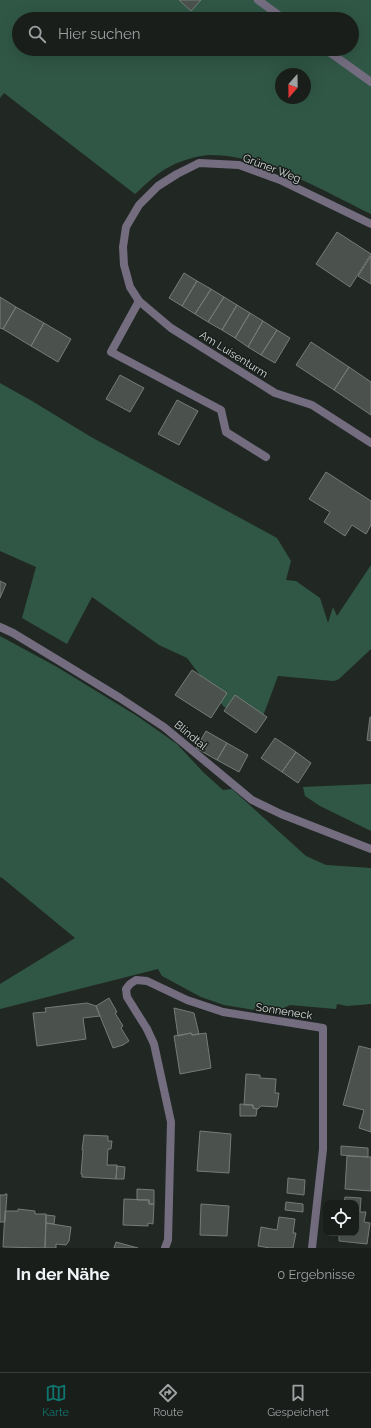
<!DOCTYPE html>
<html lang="de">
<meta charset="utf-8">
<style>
body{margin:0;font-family:Raleway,sans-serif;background:#262b28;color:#f1f3f6}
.controls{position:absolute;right:12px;bottom:12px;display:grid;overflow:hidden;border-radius:8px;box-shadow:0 4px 16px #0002}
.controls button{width:36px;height:36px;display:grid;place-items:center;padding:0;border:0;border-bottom:1px solid #373c3a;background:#191e1b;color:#f1f3f6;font:20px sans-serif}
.compass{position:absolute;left:275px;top:68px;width:36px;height:36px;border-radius:50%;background:#191e1b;box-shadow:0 4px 16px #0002;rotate:200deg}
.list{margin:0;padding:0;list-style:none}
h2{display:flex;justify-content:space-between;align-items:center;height:52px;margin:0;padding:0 16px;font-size:17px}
h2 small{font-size:13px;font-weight:400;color:#9fa2a3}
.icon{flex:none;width:22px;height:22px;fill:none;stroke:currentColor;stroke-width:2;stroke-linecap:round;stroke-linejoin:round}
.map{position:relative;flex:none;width:371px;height:1248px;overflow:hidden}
.search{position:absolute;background:#191e1b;box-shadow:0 4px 16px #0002;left:12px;right:12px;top:12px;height:44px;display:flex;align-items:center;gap:10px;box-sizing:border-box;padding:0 14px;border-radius:22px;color:#9fa2a3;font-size:15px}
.sheet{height:124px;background:#191e1b}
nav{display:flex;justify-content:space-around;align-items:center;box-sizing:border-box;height:56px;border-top:1px solid #373c3a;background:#191e1b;font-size:11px;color:#9fa2a3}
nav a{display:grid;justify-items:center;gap:2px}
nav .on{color:#0f766e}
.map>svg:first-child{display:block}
.green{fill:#305746;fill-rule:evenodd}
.building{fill:#4b524e;stroke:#747c78}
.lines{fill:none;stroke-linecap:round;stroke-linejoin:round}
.lane{stroke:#746d80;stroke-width:8}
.street{stroke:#746d80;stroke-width:8}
.labels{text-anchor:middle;stroke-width:3;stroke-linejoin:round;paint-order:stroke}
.street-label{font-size:11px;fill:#d7dbd9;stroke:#181e1b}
</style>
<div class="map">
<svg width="371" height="1248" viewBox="0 0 371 1248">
<rect width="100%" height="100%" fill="#212824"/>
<path class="green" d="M 0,0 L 371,0 L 371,214 C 324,191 262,154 209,155 C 197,156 182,160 171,166 C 158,172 146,184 135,194 L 4,93 L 0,98 ZM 19,19 L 352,19 L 352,49 L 19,49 ZM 281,74 L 305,74 L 305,98 L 281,98 Z
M 0,383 L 32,401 L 91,437 L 277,538 L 291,561 L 286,580 L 296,581 L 320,598 L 328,623 L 333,607 L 337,616 L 371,565 L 371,649 L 339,679 L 334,681 L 278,676 L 263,716 L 224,707 L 187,658 L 159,645 L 92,597 L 67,644 L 22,618 L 36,567 L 0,551 Z
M 0,636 L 57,667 L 137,716 L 177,744 L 203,772 L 223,790 L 232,789 L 306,856 L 326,865 L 371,868 L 371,1004 L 347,1006 L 337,1004 L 336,1009 L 290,1005 L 273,1013 L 224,1005 L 201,997 L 162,976 L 158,969 L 0,1009 L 0,984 L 75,938 L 1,877 L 0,878 Z
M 371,784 L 371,831 L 320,806 L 305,796 L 303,787 Z"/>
<path class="building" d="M 179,0 L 201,0 L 191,11 Z
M 337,232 L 371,254 L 350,287 L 316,264 Z
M 371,256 L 371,284 L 358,276 Z
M 184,273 L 197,281 L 182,306 L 169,298 Z
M 197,281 L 211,289 L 195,314 L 182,306 Z
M 211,289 L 224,297 L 208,322 L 195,314 Z
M 0,297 L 16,307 L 3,329 L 0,328 Z
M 224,297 L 237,305 L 222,330 L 208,322 Z
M 237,305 L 250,313 L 235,338 L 222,330 Z
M 16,307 L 44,323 L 31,346 L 3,329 Z
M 250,313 L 263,321 L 248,347 L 235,338 Z
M 263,321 L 277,330 L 261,355 L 248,347 Z
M 44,323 L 71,339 L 58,362 L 31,346 Z
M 277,330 L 290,338 L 275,363 L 261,355 Z
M 311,342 L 349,367 L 334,390 L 296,365 Z
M 349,367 L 371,382 L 371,415 L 334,390 Z
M 120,375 L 144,388 L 130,412 L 106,399 Z
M 177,400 L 198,411 L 179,445 L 158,434 Z
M 326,472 L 371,501 L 371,525 L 366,534 L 352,525 L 345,536 L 324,522 L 330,512 L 309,499 Z
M 0,581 L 6,584 L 0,598 Z
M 192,670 L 227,693 L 211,718 L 175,695 Z
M 235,695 L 267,717 L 256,733 L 224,711 Z
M 370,717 L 371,717 L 371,741 L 367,740 Z
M 206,731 L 227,743 L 217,760 L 196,748 Z
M 275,738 L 296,752 L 282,772 L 261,758 Z
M 227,743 L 248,755 L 239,772 L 217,760 Z
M 296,752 L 311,763 L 298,783 L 282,772 Z
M 109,998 L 117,1012 L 115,1013 L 123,1026 L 121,1028 L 129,1041 L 123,1045 L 113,1048 L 96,1006 Z
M 87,1003 L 96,1006 L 100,1016 L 83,1018 L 86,1039 L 37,1046 L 33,1013 L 46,1012 L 45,1008 Z
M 174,1008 L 194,1013 L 199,1034 L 192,1035 L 191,1033 L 178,1036 Z
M 191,1033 L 192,1035 L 206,1033 L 211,1068 L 180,1074 L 174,1036 Z
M 359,1046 L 371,1049 L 371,1132 L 359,1128 L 364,1110 L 343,1105 Z
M 246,1074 L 260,1075 L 260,1078 L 276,1079 L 275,1093 L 279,1093 L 277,1107 L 261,1106 L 258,1109 L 253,1108 L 253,1105 L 244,1105 Z
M 240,1104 L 253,1105 L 253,1108 L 257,1109 L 256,1116 L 240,1116 Z
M 200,1131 L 231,1134 L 229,1173 L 197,1171 Z
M 84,1135 L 108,1136 L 108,1141 L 112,1141 L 111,1149 L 108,1149 L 107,1165 L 117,1165 L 116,1179 L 82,1177 L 82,1174 L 81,1174 L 83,1150 L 82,1150 Z
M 341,1146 L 368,1148 L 368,1157 L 341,1155 Z
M 347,1156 L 371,1157 L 371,1191 L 345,1189 Z
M 117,1166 L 125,1167 L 124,1179 L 116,1179 Z
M 288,1178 L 305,1180 L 304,1195 L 287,1193 Z
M 137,1189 L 154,1190 L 154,1204 L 149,1204 L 149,1200 L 137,1200 Z
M 5,1194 L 7,1194 L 5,1222 L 0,1222 L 0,1195 L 5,1195 Z
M 345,1197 L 361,1198 L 360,1212 L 366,1212 L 364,1222 L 370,1223 L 367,1244 L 339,1241 L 339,1233 L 356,1233 L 356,1203 L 344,1203 Z
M 124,1199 L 149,1200 L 149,1204 L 154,1204 L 153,1224 L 148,1223 L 148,1226 L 123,1225 Z
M 286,1202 L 303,1204 L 303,1212 L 285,1210 Z
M 201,1204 L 229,1206 L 227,1236 L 200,1235 Z
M 18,1209 L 35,1211 L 35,1214 L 46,1214 L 45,1248 L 3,1247 L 5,1211 L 18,1211 Z
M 46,1215 L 55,1216 L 54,1224 L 46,1223 Z
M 279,1217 L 295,1219 L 293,1233 L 296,1233 L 293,1248 L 270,1248 L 258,1246 L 261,1227 L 277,1230 Z
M 46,1223 L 71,1227 L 69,1241 L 66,1245 L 56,1244 L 56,1248 L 45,1248 Z
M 116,1242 L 138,1248 L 114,1248 Z"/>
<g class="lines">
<path class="lane" d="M 258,0 L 284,19
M 325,49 L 371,82
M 139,301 L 111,352 L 221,410 L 226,432 L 266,457
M 147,1029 L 154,1044 L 171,1122 L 168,1240 L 165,1248"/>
<path class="street" d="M 371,224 L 280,180 L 239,165 L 199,163 L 177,174 L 158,186 L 139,205 L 126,227 L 123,247 L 124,265 L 130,287 L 139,301 L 171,328 L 275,393 L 312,405 L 371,443
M 0,627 L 13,633 L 66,665 L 120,698 L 164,727 L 252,800 L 281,814 L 371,849
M 147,1029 L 127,997 L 126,989 L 130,984 L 136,980 L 147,981 L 187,1000 L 223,1012 L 323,1028 L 323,1149 L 312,1248"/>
</g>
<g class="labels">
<g class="street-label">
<text transform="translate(272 168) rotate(21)" y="4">Grüner Weg</text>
<text transform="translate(234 354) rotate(32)" y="4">Am Luisenturm</text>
<text transform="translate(191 735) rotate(40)" y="4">Blindtal</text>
<text transform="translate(284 1011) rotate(9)" y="4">Sonneneck</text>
</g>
</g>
</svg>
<div class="controls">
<button><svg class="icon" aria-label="locate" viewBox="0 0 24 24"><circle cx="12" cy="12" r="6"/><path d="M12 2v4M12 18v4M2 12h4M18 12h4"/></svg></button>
</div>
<svg class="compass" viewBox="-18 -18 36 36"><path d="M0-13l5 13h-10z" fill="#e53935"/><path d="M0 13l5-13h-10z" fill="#9fa2a3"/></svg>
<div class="search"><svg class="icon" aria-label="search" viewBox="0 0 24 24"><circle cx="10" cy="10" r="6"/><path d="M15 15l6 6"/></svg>Hier suchen</div>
</div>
<section class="sheet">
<h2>In der Nähe<small>0 Ergebnisse</small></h2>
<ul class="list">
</ul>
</section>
<nav>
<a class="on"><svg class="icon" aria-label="map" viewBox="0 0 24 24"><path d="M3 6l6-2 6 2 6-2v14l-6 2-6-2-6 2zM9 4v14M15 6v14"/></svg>Karte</a>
<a><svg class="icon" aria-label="directions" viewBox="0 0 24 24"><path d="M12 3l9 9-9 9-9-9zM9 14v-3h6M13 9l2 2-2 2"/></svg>Route</a>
<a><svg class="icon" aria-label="saved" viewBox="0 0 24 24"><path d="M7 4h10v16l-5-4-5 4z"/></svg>Gespeichert</a>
</nav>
